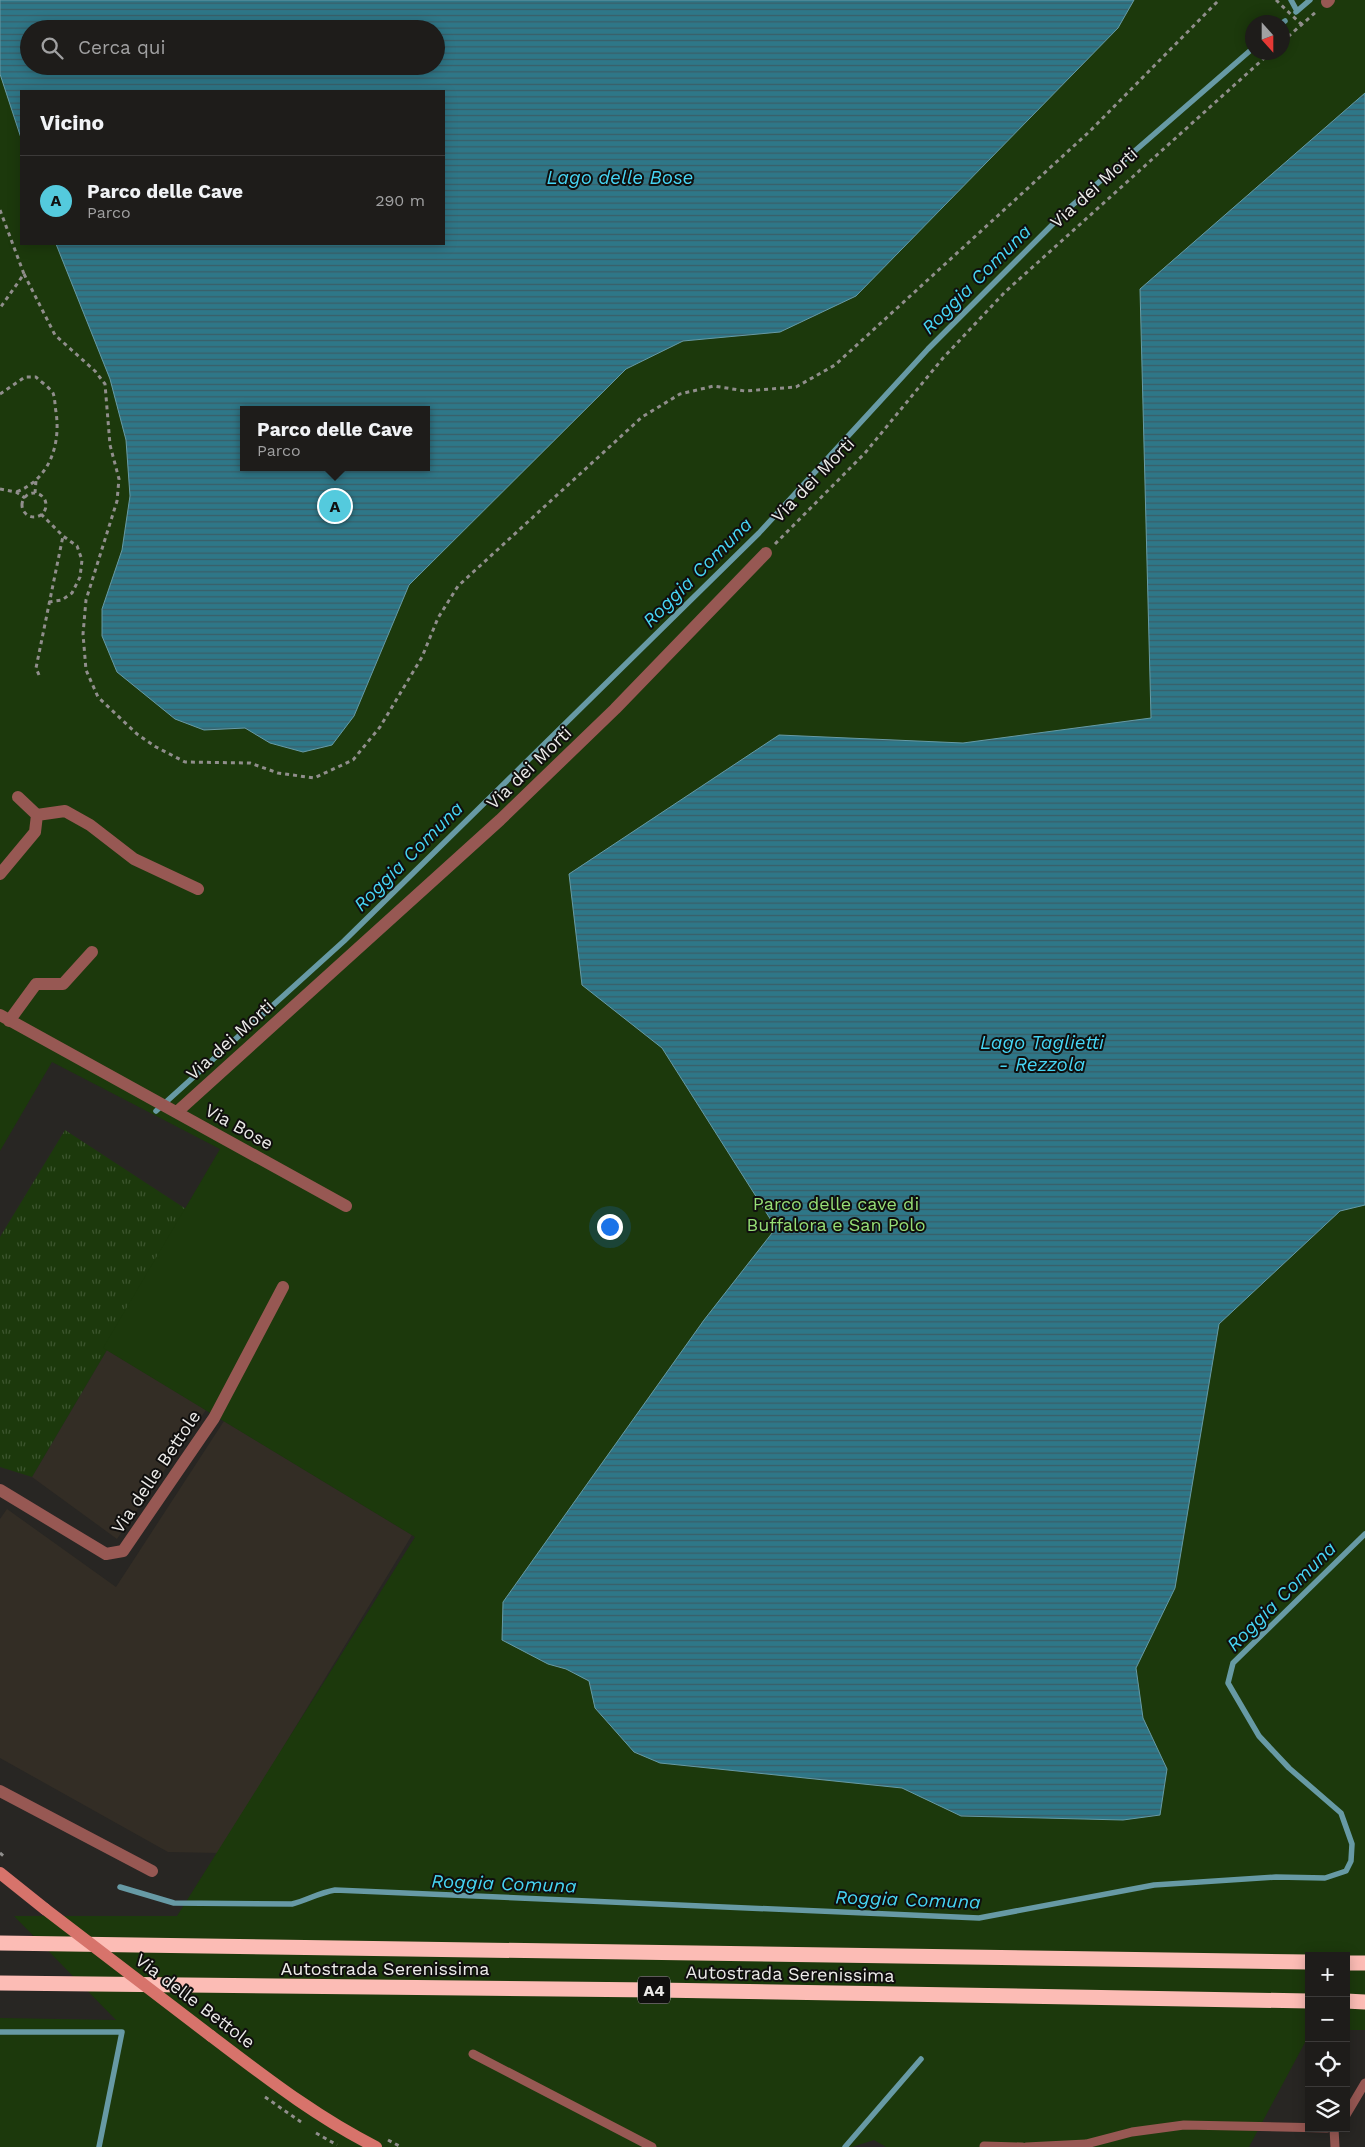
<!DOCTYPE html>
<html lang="it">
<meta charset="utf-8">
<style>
body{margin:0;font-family:"Work Sans",sans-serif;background:#262523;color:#f1f3f6}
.controls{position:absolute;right:15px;bottom:15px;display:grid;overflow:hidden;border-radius:0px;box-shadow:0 2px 12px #0003}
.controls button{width:45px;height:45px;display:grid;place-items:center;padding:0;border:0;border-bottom:1px solid #3c3a39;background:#1e1c1a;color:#f1f3f6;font:25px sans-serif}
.compass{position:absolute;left:1245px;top:15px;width:45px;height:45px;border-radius:50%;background:#1e1c1a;box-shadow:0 2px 12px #0003;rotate:159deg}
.you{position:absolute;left:609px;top:1226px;width:18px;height:18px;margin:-12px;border:4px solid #fff;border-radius:50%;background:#1a73e8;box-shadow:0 0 0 8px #1a73e833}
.badge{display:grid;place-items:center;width:32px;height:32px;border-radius:50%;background:#54cadd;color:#111;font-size:16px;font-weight:700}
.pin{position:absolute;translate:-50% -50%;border:2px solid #fff;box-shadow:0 1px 5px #0006}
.popup{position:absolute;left:240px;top:406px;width:190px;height:65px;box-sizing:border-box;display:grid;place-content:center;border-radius:0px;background:#1e1c1a;filter:drop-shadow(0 1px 4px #0005);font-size:16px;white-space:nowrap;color:#a1a1a2}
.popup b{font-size:19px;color:#f1f3f6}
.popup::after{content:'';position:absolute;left:50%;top:100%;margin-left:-10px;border:10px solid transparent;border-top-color:#1e1c1a}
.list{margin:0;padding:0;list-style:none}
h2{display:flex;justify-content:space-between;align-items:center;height:65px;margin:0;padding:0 20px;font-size:21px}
h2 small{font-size:16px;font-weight:400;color:#a1a1a2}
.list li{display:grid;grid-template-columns:32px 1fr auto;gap:15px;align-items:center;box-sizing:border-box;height:90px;padding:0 20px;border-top:1px solid #3c3a39}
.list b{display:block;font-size:19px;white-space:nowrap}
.list p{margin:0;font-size:16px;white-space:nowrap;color:#a1a1a2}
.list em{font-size:16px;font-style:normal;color:#a1a1a2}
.icon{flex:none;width:28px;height:28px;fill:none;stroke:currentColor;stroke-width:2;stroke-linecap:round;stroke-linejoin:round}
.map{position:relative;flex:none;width:1365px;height:2147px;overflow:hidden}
.search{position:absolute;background:#1e1c1a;box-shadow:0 2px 12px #0003;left:20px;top:20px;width:425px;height:55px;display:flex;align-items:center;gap:12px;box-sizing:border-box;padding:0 18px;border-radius:28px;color:#a1a1a2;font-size:19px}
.panel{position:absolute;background:#1e1c1a;box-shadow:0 2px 12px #0003;left:20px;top:90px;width:425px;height:155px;border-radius:0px}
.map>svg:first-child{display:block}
.built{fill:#332d25}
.grass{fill:url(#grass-tufts)}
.park{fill:#1c390c;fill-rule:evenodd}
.water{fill:url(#water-rules);stroke:#679aa5;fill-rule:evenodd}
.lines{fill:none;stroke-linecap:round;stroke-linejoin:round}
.stream{stroke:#679aa5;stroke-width:5.5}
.path{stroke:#908e8c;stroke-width:3;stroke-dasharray:4 4;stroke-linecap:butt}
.lane{stroke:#975853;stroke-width:9}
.street{stroke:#975853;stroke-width:12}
.secondary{stroke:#d7736b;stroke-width:12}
.highway{stroke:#fcbcb5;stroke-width:15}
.secondary-bridge{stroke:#d7736b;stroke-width:12}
.labels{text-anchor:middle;stroke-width:4;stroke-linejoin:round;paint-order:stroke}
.shield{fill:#100f0e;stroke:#aaa9a7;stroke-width:1}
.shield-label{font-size:16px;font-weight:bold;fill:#ecebe9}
.street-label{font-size:18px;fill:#ecebe9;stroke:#100f0e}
.park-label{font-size:18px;fill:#96de75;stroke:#100f0e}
.water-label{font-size:19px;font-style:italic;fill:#46d5f4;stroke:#100f0e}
</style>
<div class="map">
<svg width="1365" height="2147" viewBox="0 0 1365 2147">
<defs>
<pattern id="grass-tufts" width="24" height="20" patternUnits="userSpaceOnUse" patternTransform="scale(1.25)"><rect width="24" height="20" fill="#1c390c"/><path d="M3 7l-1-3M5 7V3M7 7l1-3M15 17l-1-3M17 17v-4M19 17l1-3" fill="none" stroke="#3d562f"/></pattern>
<pattern id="water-rules" width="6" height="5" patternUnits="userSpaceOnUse" patternTransform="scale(1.25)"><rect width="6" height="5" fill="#2e7788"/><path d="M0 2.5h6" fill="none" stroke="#3a5e67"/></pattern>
</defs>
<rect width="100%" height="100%" fill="#282623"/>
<path class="built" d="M 107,1350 L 206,1410 L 117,1539 L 32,1477 Z
M 224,1421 L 412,1535 L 219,1853 L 168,1852 L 0,1758 L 0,1519 L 7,1509 L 116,1587 Z"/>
<path class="grass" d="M 65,1130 L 189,1211 L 32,1477 L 0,1467 L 0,1237 Z"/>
<path class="park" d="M 0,0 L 1365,0 L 1365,2030 L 1346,2030 L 1346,1956 L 1309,1956 L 1309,2035 L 1249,2147 L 886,2147 L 874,2140 L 852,2147 L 0,2147 L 0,2018 L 116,2020 L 14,1916 L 177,1916 L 415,1537 L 103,1348 L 220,1149 L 52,1062 L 0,1151 ZM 1252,22 L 1282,22 L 1282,52 L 1252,52 ZM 29,29 L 436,29 L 436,66 L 29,66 ZM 21,91 L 444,91 L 444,244 L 21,244 ZM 244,410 L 426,410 L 426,467 L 244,467 Z"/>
<path class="water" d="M 0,0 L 1134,0 L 1118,28 L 856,296 L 780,332 L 683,341 L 626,369 L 409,585 L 354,716 L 332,745 L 303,752 L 270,743 L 245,728 L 204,730 L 175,719 L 117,672 L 102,636 L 102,609 L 122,550 L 130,496 L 126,440 L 110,379 L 56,244 L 444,244 L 444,91 L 21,91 L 21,138 L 0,74 ZM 29,29 L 436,29 L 436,66 L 29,66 ZM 244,410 L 426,410 L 426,467 L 244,467 Z
M 1365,93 L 1365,1205 L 1340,1211 L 1219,1324 L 1175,1588 L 1136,1668 L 1143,1718 L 1167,1769 L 1160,1815 L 1123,1820 L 961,1816 L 902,1788 L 660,1763 L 634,1752 L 595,1708 L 589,1681 L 566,1669 L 548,1664 L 502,1640 L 503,1602 L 704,1320 L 776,1228 L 662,1048 L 582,985 L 569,874 L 779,735 L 963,743 L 1151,718 L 1140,289 Z"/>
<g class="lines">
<path class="stream" d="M 1291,0 L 1297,11
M 1296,12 L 1310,0
M 1282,23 L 1285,21
M 156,1111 L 344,941 L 759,533 L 928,349 L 1068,209 L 1252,49
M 120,1887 L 174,1903 L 292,1904 C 308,1900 318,1893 335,1890 L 979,1918 L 1154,1885 L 1276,1877 L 1325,1878 L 1346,1871 L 1351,1861 L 1352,1844 L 1341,1813 L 1289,1768 L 1259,1736 L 1228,1683 L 1233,1663 L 1365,1534
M 0,2032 L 122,2032 L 99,2147
M 845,2147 L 921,2059"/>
<path class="path" d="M 1276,0 L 1302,25
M 1282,42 L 1317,11
M 0,210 L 24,274 L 0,308
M 24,274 L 55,335 L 95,371 L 105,384 L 110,445 L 119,479 L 117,501 L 86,600 L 83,634 L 86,670 L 98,697 L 137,734 L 156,747 L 185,762 L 250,763 L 278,773 L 314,778 L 353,760 L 380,727 L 422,657 L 438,618 L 458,586 L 642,417 L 680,394 L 714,386 L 745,391 L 796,387 L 835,365 L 1089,132 L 1219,0
M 0,394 L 25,377 L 36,377 C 41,382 49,387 53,393 C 55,398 55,407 56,412 C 61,445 49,480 16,492
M 0,489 L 16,492 L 25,498
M 35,493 L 36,481
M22 505a12 12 0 1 1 24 0a12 12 0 1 1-24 0Z
M 41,514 L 63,536 L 77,546 L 82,560 L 80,577 L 72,593 L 62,600 L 49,602
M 775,544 L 865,453 L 943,358 L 1005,292 L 1271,52
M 39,675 L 36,668 L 63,536
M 0,1853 L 6,1858
M 265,2097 L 301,2122
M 316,2133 L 337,2145
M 388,2140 L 401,2147"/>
<path class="lane" d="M 473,2054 L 652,2147
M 1346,2115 L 1365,2083
M 1334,2128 L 1335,2147
M 984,2146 L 1022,2147
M 1026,2147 L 1086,2144 L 1132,2132 L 1184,2125 L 1327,2128"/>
<path class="street" d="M 1327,2 L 1329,0
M 37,815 L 65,811 L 90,825 L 134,859 L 198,889
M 0,874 L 35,832 L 37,815 L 18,797
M 0,1015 L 346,1206
M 9,1021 L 36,984 L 63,984 L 92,952
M 177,1112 L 500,820 L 615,709 L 766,553
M 0,1490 L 106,1554 L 123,1551 L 214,1418 L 283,1287
M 0,1791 L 152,1871"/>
<path class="secondary" d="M 0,1873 L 45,1909
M 211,2036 C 264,2076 316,2117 376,2147"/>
<path class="highway" d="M 0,1943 L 1309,1962
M 1346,1963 L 1365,1963
M 0,1983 L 656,1990 L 1309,2001
M 1346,2001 L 1365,2002"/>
<path class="secondary-bridge" d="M 45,1909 L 211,2036"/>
</g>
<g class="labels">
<rect class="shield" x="638" y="1976.5" width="32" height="27" rx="4"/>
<g class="shield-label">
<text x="654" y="1996">A4</text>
</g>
<g class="street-label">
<text transform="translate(1094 188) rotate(-42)" y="6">Via dei Morti</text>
<text transform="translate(813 480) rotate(-46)" y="6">Via dei Morti</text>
<text transform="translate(529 768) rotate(-44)" y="6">Via dei Morti</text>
<text transform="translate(230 1040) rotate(-42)" y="6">Via dei Morti</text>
<text transform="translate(239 1127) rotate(29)" y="6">Via Bose</text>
<text transform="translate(156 1472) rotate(-56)" y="6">Via delle Bettole</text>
<text x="385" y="1975">Autostrada Serenissima</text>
<text transform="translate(790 1974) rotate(1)" y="6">Autostrada Serenissima</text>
<text transform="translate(195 2001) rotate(37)" y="6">Via delle Bettole</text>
</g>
<g class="park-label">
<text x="836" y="1210">Parco delle cave di<tspan x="836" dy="21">Buffalora e San Polo</tspan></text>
</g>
<g class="water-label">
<text x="620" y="184">Lago delle Bose</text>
<text transform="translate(976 279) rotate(-45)" y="7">Roggia Comuna</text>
<text transform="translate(697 572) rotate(-45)" y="7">Roggia Comuna</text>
<text transform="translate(408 856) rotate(-45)" y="7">Roggia Comuna</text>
<text x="1042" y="1049">Lago Taglietti<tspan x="1042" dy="22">- Rezzola</tspan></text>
<text transform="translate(1281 1596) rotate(-45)" y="7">Roggia Comuna</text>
<text transform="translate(504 1883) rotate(2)" y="7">Roggia Comuna</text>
<text transform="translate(908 1899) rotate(2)" y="7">Roggia Comuna</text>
</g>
</g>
</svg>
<div class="controls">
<button>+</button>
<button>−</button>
<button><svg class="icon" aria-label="locate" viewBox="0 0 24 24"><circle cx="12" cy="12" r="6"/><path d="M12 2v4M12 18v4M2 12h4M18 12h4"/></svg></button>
<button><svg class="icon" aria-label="layers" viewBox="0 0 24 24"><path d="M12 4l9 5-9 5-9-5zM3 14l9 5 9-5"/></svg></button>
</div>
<svg class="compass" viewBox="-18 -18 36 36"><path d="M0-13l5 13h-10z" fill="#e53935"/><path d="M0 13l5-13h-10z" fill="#a1a1a2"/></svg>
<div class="you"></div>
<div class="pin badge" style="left:335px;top:506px">A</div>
<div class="popup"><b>Parco delle Cave</b>Parco</div>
<div class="search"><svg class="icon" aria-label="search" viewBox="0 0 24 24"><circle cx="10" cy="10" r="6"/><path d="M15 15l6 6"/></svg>Cerca qui</div>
<section class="panel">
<h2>Vicino<small></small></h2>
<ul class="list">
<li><span class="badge">A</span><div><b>Parco delle Cave</b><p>Parco</p></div><em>290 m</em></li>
</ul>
</section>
</div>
